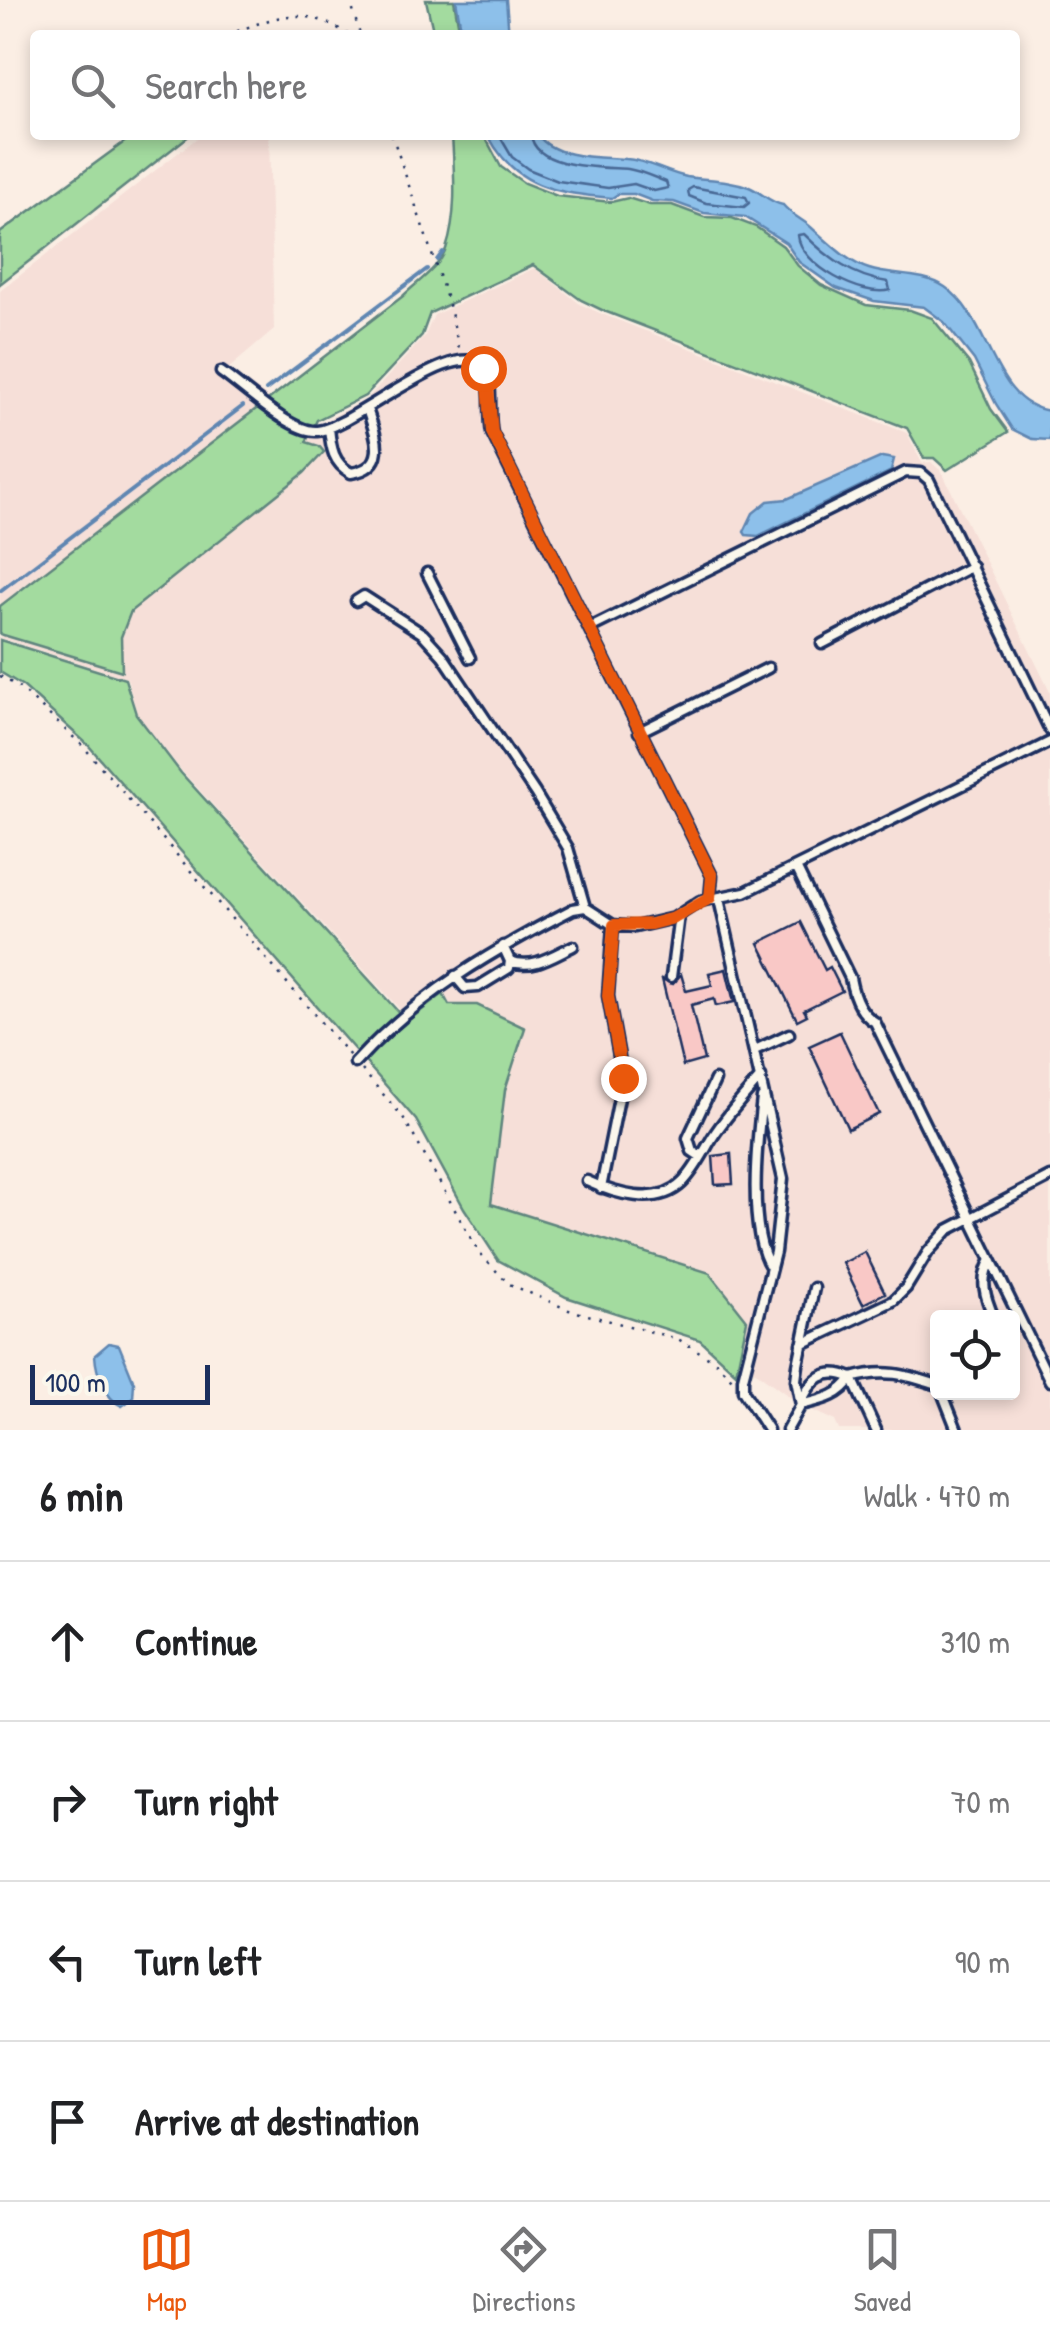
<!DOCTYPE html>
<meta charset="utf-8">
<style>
body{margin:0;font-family:"Patrick Hand",sans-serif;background:#f6f6f6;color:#202124}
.controls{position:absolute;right:30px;bottom:30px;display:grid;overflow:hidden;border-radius:10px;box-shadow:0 5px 15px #0003}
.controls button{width:90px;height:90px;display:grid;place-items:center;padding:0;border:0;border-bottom:2px solid #e0e0e0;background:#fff;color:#202124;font:50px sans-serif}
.scale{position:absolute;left:30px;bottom:25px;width:180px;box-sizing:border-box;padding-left:10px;border:5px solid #1b2f5e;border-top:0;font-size:28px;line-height:35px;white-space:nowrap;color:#1b2f5e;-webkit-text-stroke:8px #fbf7ec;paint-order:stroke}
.stop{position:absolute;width:30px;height:30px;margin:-22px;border:8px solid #ea580c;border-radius:50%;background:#fff}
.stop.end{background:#ea580c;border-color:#fff;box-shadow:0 2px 10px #0008}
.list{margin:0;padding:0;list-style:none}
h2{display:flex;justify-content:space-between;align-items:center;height:130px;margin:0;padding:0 40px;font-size:42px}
h2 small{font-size:32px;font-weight:400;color:#757577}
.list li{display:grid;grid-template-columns:65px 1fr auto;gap:30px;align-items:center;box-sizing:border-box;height:160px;padding:0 40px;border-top:2px solid #e0e0e0}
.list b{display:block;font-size:38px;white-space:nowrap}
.list em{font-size:32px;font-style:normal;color:#757577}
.icon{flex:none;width:55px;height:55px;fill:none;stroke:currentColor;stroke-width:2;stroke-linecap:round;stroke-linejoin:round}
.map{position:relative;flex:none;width:1050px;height:1430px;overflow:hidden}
.search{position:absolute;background:#fff;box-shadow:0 5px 15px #0003;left:30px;right:30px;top:30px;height:110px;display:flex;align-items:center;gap:25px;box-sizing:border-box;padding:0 35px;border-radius:10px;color:#757577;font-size:38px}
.sheet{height:770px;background:#fff}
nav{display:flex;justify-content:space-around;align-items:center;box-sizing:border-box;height:140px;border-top:2px solid #e0e0e0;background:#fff;font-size:28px;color:#757577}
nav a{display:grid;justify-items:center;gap:5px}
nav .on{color:#ea580c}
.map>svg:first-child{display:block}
.built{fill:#f6dfd8;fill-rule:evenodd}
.green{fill:#a3db9f;stroke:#5f857e;stroke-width:2.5}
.water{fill:#8dc0ea;stroke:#5f86b2;stroke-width:2.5}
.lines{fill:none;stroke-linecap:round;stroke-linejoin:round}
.shore{stroke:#496996;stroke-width:2.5}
.stream{stroke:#5f86b2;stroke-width:4}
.building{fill:#f9c8c6;stroke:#1b2f5e;stroke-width:2.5}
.lane-casing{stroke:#1b2f5e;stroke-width:15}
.path{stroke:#1b2f5e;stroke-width:2.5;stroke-dasharray:2.5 8;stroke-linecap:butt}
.lane{stroke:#fbf7ec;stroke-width:8}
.route{stroke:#ea580c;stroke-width:12}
</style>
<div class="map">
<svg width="1050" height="1430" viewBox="0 0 1050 1430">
<rect width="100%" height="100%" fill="#fbeee4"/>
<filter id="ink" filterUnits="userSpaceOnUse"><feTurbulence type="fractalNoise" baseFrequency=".01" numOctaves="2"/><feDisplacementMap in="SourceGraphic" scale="20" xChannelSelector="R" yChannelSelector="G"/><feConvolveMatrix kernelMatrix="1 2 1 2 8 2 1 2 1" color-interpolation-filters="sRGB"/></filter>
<g filter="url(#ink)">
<path class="built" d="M 201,135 L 269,135 L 274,330 L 228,369 L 304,423 L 318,424 L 367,399 L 425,336 L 434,315 L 535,268 L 580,304 L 602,314 L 907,433 L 922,463 L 931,462 L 942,472 L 1050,692 L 1050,1430 L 839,1430 L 835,1421 L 801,1405 L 745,1364 L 710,1273 L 491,1204 L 386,1035 L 407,1017 L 182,771 L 137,714 L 127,678 L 0,638 L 0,291 ZM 938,1318 L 1012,1318 L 1012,1392 L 938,1392 Z"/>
<path class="green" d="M 426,0 L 454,0 L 460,35 L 434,35 Z
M 134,135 L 190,135 L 0,284 L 0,233 Z
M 452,135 L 484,135 L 501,167 L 524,183 L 557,196 L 611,202 L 628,198 L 650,205 L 672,205 L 704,217 L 732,218 L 756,227 L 783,246 L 798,266 L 821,285 L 866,305 L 910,310 L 932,318 L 969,363 L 991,409 L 1008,432 L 947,470 L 934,458 L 924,458 L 907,428 L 604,311 L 581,300 L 533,265 L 430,313 L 422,335 L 365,396 L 317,420 L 306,442 L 319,446 L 324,452 L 304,473 L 131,611 L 121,637 L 122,671 L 0,634 L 0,606 L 403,296 C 416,283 440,267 446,249 C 458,214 454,171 452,135 Z
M 0,640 L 125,679 L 136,714 L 181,773 L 403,1017 L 409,1020 L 443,994 L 449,1005 L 477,1005 L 525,1028 L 505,1090 L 491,1204 L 710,1273 L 747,1320 L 736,1373 L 700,1340 L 566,1297 L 498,1260 L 464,1208 L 416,1120 L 88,745 L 23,686 L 0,672 Z"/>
<path class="water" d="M 456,0 L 506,0 L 509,35 L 462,35 Z
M 488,135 L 538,135 C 554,159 600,157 626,159 C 647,160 666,173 687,177 C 707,180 729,179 749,187 C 761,192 770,203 783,205 C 792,216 804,220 813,229 C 831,244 847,262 869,269 C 893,277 923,272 945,287 C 991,318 992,404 1050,411 L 1050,440 L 1032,439 L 1012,429 L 996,404 L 974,360 L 944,322 L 924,307 L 874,301 L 836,288 L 799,262 L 786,243 L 745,217 L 704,213 L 674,202 L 652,201 L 634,194 L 618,194 L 612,198 C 557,193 515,188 488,135 Z
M 882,457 L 894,459 L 891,471 L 758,536 L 746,535 L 744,532 L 753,513 L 768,501 L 787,499 Z
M 109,1343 L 119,1345 L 134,1382 L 133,1398 L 122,1406 C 105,1399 96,1373 95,1355 Z"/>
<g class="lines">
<path class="shore" d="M 499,135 L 512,157 L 528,169 L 558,181 L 608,188 L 634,184 L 654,191 L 668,188 L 666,182 C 653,177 641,171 628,169 C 601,167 535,169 531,135
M 693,187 L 746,197 L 749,203 L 744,207 L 706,203 L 689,196 L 688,190 Z
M 804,234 C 829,259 853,277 888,282 L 890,290 C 863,298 800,265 798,235 Z"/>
<path class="stream" d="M 437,260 L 443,252
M 266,390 L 427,269
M 0,591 L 243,406"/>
</g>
<path class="building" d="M 801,922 L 825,970 L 830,967 L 842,991 L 804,1010 L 807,1015 L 797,1020 L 759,943 Z
M 726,969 L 734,1002 L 716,1006 L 714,999 L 691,1005 L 704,1060 L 683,1066 L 662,979 L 673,984 L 681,974 L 686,991 L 712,985 L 709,973 Z
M 840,1032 L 879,1114 L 848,1129 L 809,1046 Z
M 731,1154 L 733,1184 L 715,1185 L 713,1156 Z
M 865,1252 L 885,1293 L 863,1304 L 843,1263 Z"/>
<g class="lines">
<defs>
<path id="lane" d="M 221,372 C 243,387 291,433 317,431 C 352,429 464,327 486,372 C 493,386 488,415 492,433 L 712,876 L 710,898
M 329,428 C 331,448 333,463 351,473 C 390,467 376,436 367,409
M 427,573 L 470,658
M 356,601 L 364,596 L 423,634 L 443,656 L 535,793 L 568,848 L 585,907
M 590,628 L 906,472 L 921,473 L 929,480 L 1050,730
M 822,644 L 972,566
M 639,732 L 768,668
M 796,867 L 850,978 C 853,994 860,1014 875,1022 L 1050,1381
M 719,899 L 783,1179 L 775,1252 L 743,1378 L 743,1391 L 768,1430
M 510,961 C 532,970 552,956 573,946
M 455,976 L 465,988 L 478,987 L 509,968 L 510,961 L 503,946
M 671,977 L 679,915
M 755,1050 L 789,1034
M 355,1063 C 418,994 492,951 573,909 L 585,907 L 613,925 L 635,927 L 674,918 L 700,901 L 745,892 L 1050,742
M 762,1098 C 757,1141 747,1231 771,1268
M 701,1157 L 692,1151 L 688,1138 L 715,1080
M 587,1181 C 615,1194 657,1207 682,1183 C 695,1170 703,1153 712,1138 C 726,1116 744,1096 761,1077
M 601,1188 L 623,1078 L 608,996 L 613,925
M 991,1260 C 979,1280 985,1297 994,1318
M 802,1344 L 893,1301 L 906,1288 L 928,1252 L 948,1230 L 1050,1177
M 942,1392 L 957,1430
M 801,1404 C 810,1379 826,1366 852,1378 L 876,1430
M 801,1405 C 821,1400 840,1397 852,1378 C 885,1368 906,1375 938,1385
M 787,1430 L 801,1405 L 796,1380 L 798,1365 L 814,1288"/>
</defs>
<use href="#lane" class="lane-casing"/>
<path class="path" d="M 350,0 L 360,35
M 227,35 C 276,17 300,3 349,35
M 392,135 L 450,308 L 460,353
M 0,676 L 20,688 L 83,746 L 350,1056
M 362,1070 L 403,1117 L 479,1253 L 509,1284 L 569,1310 L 678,1339 L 715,1361 L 732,1379"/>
<use href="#lane" class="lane"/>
</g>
</g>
<g class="lines" filter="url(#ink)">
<path class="route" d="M 483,368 L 487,374 L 492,432 L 712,876 L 710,898 L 674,918 L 651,924 L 614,925 L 608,996 L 623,1078"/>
</g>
</svg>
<div class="controls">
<button><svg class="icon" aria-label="locate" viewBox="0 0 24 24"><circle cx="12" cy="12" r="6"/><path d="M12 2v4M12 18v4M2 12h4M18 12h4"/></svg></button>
</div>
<div class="scale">100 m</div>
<div class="stop" style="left:483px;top:368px"></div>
<div class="stop end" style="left:623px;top:1078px"></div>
<div class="search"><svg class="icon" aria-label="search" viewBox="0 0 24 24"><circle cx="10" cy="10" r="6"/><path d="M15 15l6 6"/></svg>Search here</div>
</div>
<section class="sheet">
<h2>6 min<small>Walk · 470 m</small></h2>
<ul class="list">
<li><svg class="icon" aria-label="ahead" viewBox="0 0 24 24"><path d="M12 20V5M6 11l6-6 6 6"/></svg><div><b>Continue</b></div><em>310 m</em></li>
<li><svg class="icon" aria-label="right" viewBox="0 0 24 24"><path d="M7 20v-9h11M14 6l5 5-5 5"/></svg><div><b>Turn right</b></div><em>70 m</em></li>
<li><svg class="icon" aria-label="left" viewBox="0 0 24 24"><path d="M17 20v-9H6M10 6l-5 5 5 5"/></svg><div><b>Turn left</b></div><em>90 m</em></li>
<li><svg class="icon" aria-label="arrive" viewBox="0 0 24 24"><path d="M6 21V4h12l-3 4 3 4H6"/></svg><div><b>Arrive at destination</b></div></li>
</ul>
</section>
<nav>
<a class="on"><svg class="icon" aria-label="map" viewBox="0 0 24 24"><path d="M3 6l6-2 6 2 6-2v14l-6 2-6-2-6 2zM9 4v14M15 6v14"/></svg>Map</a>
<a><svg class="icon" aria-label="directions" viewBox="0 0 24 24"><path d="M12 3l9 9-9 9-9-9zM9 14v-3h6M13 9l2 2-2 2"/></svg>Directions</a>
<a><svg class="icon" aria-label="saved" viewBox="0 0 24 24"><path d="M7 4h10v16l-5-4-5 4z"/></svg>Saved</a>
</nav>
